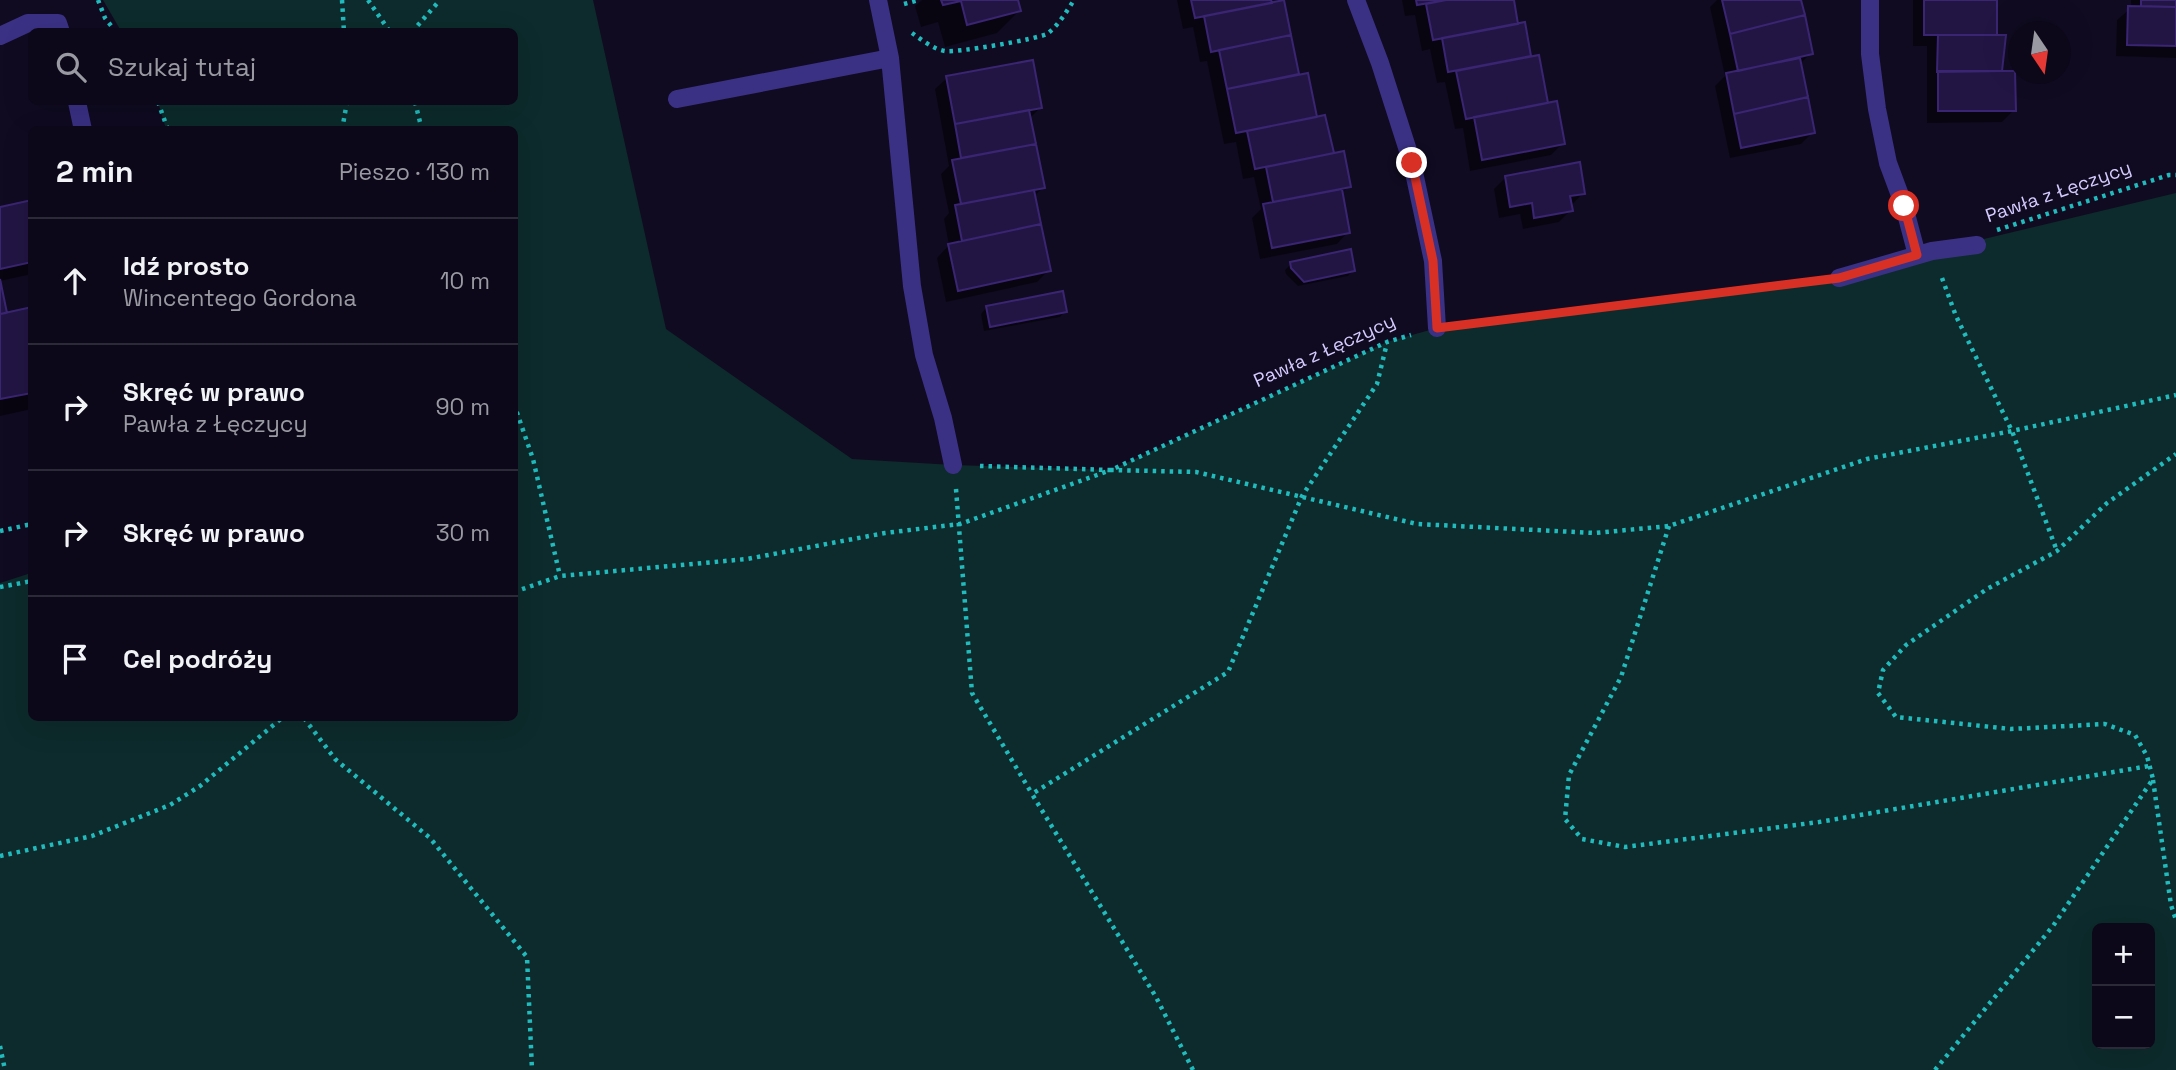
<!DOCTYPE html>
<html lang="pl">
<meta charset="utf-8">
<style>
body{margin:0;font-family:"Space Grotesk",sans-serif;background:#151122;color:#f1f3f6}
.controls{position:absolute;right:21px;bottom:21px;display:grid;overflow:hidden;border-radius:10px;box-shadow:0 7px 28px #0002}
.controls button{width:63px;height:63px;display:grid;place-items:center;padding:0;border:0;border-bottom:2px solid #2c2938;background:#0c0819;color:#f1f3f6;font:35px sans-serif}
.compass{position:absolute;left:2008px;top:21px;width:63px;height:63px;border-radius:50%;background:#0c0819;box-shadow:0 7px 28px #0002;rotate:167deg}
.stop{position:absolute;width:21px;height:21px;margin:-16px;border:5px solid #d93025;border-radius:50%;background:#fff}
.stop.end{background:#d93025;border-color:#fff;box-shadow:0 2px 7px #0008}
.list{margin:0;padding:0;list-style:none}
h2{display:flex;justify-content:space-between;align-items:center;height:91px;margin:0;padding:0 28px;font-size:30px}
h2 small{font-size:23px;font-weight:400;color:#9a9aa2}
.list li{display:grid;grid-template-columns:46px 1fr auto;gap:21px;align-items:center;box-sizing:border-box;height:126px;padding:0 28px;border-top:2px solid #2c2938}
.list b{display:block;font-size:26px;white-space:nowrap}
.list p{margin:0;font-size:23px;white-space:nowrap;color:#9a9aa2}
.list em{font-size:23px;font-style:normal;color:#9a9aa2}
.icon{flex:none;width:38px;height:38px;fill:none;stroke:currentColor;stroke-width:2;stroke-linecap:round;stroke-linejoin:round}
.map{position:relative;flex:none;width:2176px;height:1070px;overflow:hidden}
.search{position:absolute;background:#0c0819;box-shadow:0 7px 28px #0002;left:28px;top:28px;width:490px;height:77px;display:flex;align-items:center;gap:18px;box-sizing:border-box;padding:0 24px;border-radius:10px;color:#9a9aa2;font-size:26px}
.panel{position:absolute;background:#0c0819;box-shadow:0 7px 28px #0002;left:28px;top:126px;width:490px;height:595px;border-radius:10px}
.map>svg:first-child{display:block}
.green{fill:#0d2b2c;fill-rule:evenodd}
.shadow{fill:#0007}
.building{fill:#221544;stroke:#3a2572;stroke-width:2}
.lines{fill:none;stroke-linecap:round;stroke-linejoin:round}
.path{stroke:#21bbbd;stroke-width:4.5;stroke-dasharray:3.5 5;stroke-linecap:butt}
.minor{stroke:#3a3185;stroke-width:18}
.route{stroke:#d93025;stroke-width:9}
.labels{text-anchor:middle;stroke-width:5;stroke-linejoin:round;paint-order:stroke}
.street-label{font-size:19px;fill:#d5cbff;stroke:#100b21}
</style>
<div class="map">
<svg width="2176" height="1070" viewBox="0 0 2176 1070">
<rect width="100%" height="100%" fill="#100b21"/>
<path class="green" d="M 103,0 L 593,0 L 666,329 L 852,459 L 953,465 L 1111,470 L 1387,342 L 1437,328 L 1839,278 L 1917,255 L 2176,193 L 2176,1070 L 0,1070 L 0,583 L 31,573 L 32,718 L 514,718 L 514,130 L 166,129 L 158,102 L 514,102 L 514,32 L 121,31 ZM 2097,928 L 2150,928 L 2150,1044 L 2097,1044 Z"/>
<path class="shadow" d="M 922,0 L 1016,0 L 1019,11 L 997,33 L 945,47 L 938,22 L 921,27 L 915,6 Z
M 1177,0 L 1269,0 L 1270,5 L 1283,2 L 1298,76 L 1315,119 L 1324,117 L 1332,155 L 1349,186 L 1341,194 L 1348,232 L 1337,244 L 1260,259 L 1252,218 L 1261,209 L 1254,177 L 1243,179 L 1236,142 L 1224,144 L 1207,61 L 1200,62 L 1193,27 L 1183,29 Z
M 1402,0 L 1512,0 L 1516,26 L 1524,24 L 1530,59 L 1563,143 L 1551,155 L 1470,171 L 1463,128 L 1455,129 L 1445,82 L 1437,83 L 1430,49 L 1422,51 L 1415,15 L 1405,16 Z
M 1717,0 L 1800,0 L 1811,53 L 1799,65 L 1813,132 L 1801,144 L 1730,158 L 1715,86 L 1725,76 L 1710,7 Z
M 1913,0 L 1995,0 L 1995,37 L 2001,73 L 2014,110 L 2002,122 L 1927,123 L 1927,46 L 1913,46 Z
M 2131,0 L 2176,0 L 2176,58 L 2116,56 L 2117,20 L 2131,8 Z
M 947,78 L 1040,108 L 1029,119 L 1043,188 L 1033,197 L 1049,270 L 1037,282 L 946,302 L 937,258 L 949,245 L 944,219 L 949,213 L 941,174 L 949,166 L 935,89 Z
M 1506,177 L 1583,193 L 1572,205 L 1571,210 L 1559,222 L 1523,229 L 1520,214 L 1499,218 L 1494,189 Z
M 32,202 L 32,274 L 0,281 L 0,209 Z
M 1291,264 L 1353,270 L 1348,276 L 1298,286 L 1286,274 L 1285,270 Z
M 0,288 L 5,314 L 32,309 L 32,409 L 0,416 Z
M 986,308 L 1065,311 L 1060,317 L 984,331 L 981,314 Z"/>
<path class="building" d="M 941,0 L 1018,0 L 1021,11 L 967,25 L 961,1 L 943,5 Z
M 1191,0 L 1271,0 L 1272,3 L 1195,18 Z
M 1284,0 L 1291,35 L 1211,52 L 1204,16 Z
M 1416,0 L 1446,0 L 1417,5 Z
M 1446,0 L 1514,0 L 1518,24 L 1433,40 L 1426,4 Z
M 1722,0 L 1801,0 L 1805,15 L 1730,34 Z
M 1924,0 L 1997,0 L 1997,35 L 1924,35 Z
M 2141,0 L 2176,0 L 2176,7 L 2141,6 Z
M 2128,6 L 2176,7 L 2176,46 L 2127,45 Z
M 1805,15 L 1813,54 L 1738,71 L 1730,34 Z
M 1525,22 L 1531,56 L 1448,72 L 1442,38 Z
M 1291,35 L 1299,74 L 1227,89 L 1219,50 Z
M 1938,35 L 2006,35 L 2002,71 L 1937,72 Z
M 1539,55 L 1548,103 L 1466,119 L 1456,71 Z
M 1800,58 L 1808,97 L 1734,114 L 1726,73 Z
M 1033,60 L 1042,108 L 955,124 L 946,76 Z
M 1938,71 L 2015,71 L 2016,111 L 1938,111 Z
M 1308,73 L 1317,117 L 1236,133 L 1227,89 Z
M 1808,97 L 1815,133 L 1741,148 L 1734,114 Z
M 1557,101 L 1565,144 L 1482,160 L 1474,117 Z
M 1029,110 L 1036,144 L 961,158 L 955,124 Z
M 1325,115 L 1334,153 L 1255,169 L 1247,131 Z
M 1036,144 L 1045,188 L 961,204 L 952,160 Z
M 1344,151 L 1351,187 L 1273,202 L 1266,167 Z
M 1580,162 L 1585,194 L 1570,196 L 1573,211 L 1534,218 L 1532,203 L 1510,207 L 1505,176 Z
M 1342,189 L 1350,233 L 1272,248 L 1263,204 Z
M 1034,190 L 1041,224 L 962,241 L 955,205 Z
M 32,200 L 32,262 L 0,269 L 0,207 Z
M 1041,224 L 1051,271 L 958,291 L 948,244 Z
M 1351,249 L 1355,271 L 1304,282 L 1291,268 L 1290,262 Z
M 0,279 L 7,313 L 0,314 Z
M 1063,291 L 1067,312 L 990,327 L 986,306 Z
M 32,307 L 32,393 L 0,399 L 0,314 Z"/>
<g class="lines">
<path class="path" d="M 98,0 L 105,18 L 116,32
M 342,0 L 344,32
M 368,0 L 390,32
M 904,4 L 919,0
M 412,32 L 440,0
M 912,33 C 922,40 933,49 945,51 C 956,53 1037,39 1047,34 C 1058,26 1067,11 1074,0
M 158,102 L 168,130
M 415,102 L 422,130
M 342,130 L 347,102
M 1997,230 L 2169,175 L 2176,175
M 1942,278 L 1956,316 L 2012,431 L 2057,551
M 1464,324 L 1813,281
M 514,404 L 533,459 L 560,576
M 980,466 L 1111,470 L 1387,342 L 1411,335
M 956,489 L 972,693 L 1032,794
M 1669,526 L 1621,677 L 1569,775 L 1565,819 L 1582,839 L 1625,847 L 1819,822 L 2149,766
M 0,531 L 32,524
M 0,587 L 32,581
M 514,592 L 560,576 L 747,559 L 885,533 L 960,524 L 1111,470 L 1196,472 L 1417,524 L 1595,533 L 1669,526 L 1867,459 L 2012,431 L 2176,395
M 304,718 L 335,759 L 430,838 L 527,957 L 532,1070
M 2153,780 L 2171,905 L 2176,920
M 0,856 L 92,836 L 170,805 L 200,786 L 282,718
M 0,1046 L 5,1070
M 1193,1070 L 1156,997 L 1032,794 L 1228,672 L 1302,496 L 1377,384 L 1387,343
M 1935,1070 L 2053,926 L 2153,779 L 2147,756 L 2135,735 L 2105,724 L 2011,729 L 1896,717 L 1878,693 L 1883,670 L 1906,645 L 1987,589 L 2057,551 L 2107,503 L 2176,454"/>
<path class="minor" d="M 878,0 L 890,58 L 912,286 L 924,355 L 943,418 L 953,465
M 1356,0 L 1380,63 L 1412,163 L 1433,261 L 1437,328
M 1870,0 L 1870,54 L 1877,109 L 1888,163 L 1904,206 L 1917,255
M 0,36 L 28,23 L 58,23 L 61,32
M 677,99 L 890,58
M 77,102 L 83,130
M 1839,278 L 1932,251 L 1977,245"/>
</g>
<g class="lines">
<path class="route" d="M 1412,163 L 1433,261 L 1437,328 L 1839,278 L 1917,255 L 1904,206"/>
</g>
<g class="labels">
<g class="street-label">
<text transform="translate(2058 191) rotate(-19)" y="7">Pawła z Łęczycy</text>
<text transform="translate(1324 350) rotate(-24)" y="7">Pawła z Łęczycy</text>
</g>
</g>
</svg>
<div class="controls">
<button>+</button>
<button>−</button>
</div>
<svg class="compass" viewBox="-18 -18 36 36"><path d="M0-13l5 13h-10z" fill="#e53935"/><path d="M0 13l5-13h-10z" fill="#9a9aa2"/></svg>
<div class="stop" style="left:1904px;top:206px"></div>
<div class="stop end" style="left:1412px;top:163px"></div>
<div class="search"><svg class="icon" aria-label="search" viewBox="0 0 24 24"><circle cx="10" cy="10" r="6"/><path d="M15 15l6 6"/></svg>Szukaj tutaj</div>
<section class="panel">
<h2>2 min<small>Pieszo · 130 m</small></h2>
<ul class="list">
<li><svg class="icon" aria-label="ahead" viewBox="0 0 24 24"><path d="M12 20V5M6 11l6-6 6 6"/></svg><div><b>Idź prosto</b><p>Wincentego Gordona</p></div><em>10 m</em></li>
<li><svg class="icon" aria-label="right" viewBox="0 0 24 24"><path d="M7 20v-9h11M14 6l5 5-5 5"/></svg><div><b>Skręć w prawo</b><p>Pawła z Łęczycy</p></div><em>90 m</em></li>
<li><svg class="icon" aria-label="right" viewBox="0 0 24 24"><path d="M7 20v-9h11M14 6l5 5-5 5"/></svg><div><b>Skręć w prawo</b></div><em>30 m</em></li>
<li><svg class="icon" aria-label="arrive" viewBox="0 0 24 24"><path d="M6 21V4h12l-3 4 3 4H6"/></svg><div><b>Cel podróży</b></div></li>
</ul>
</section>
</div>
